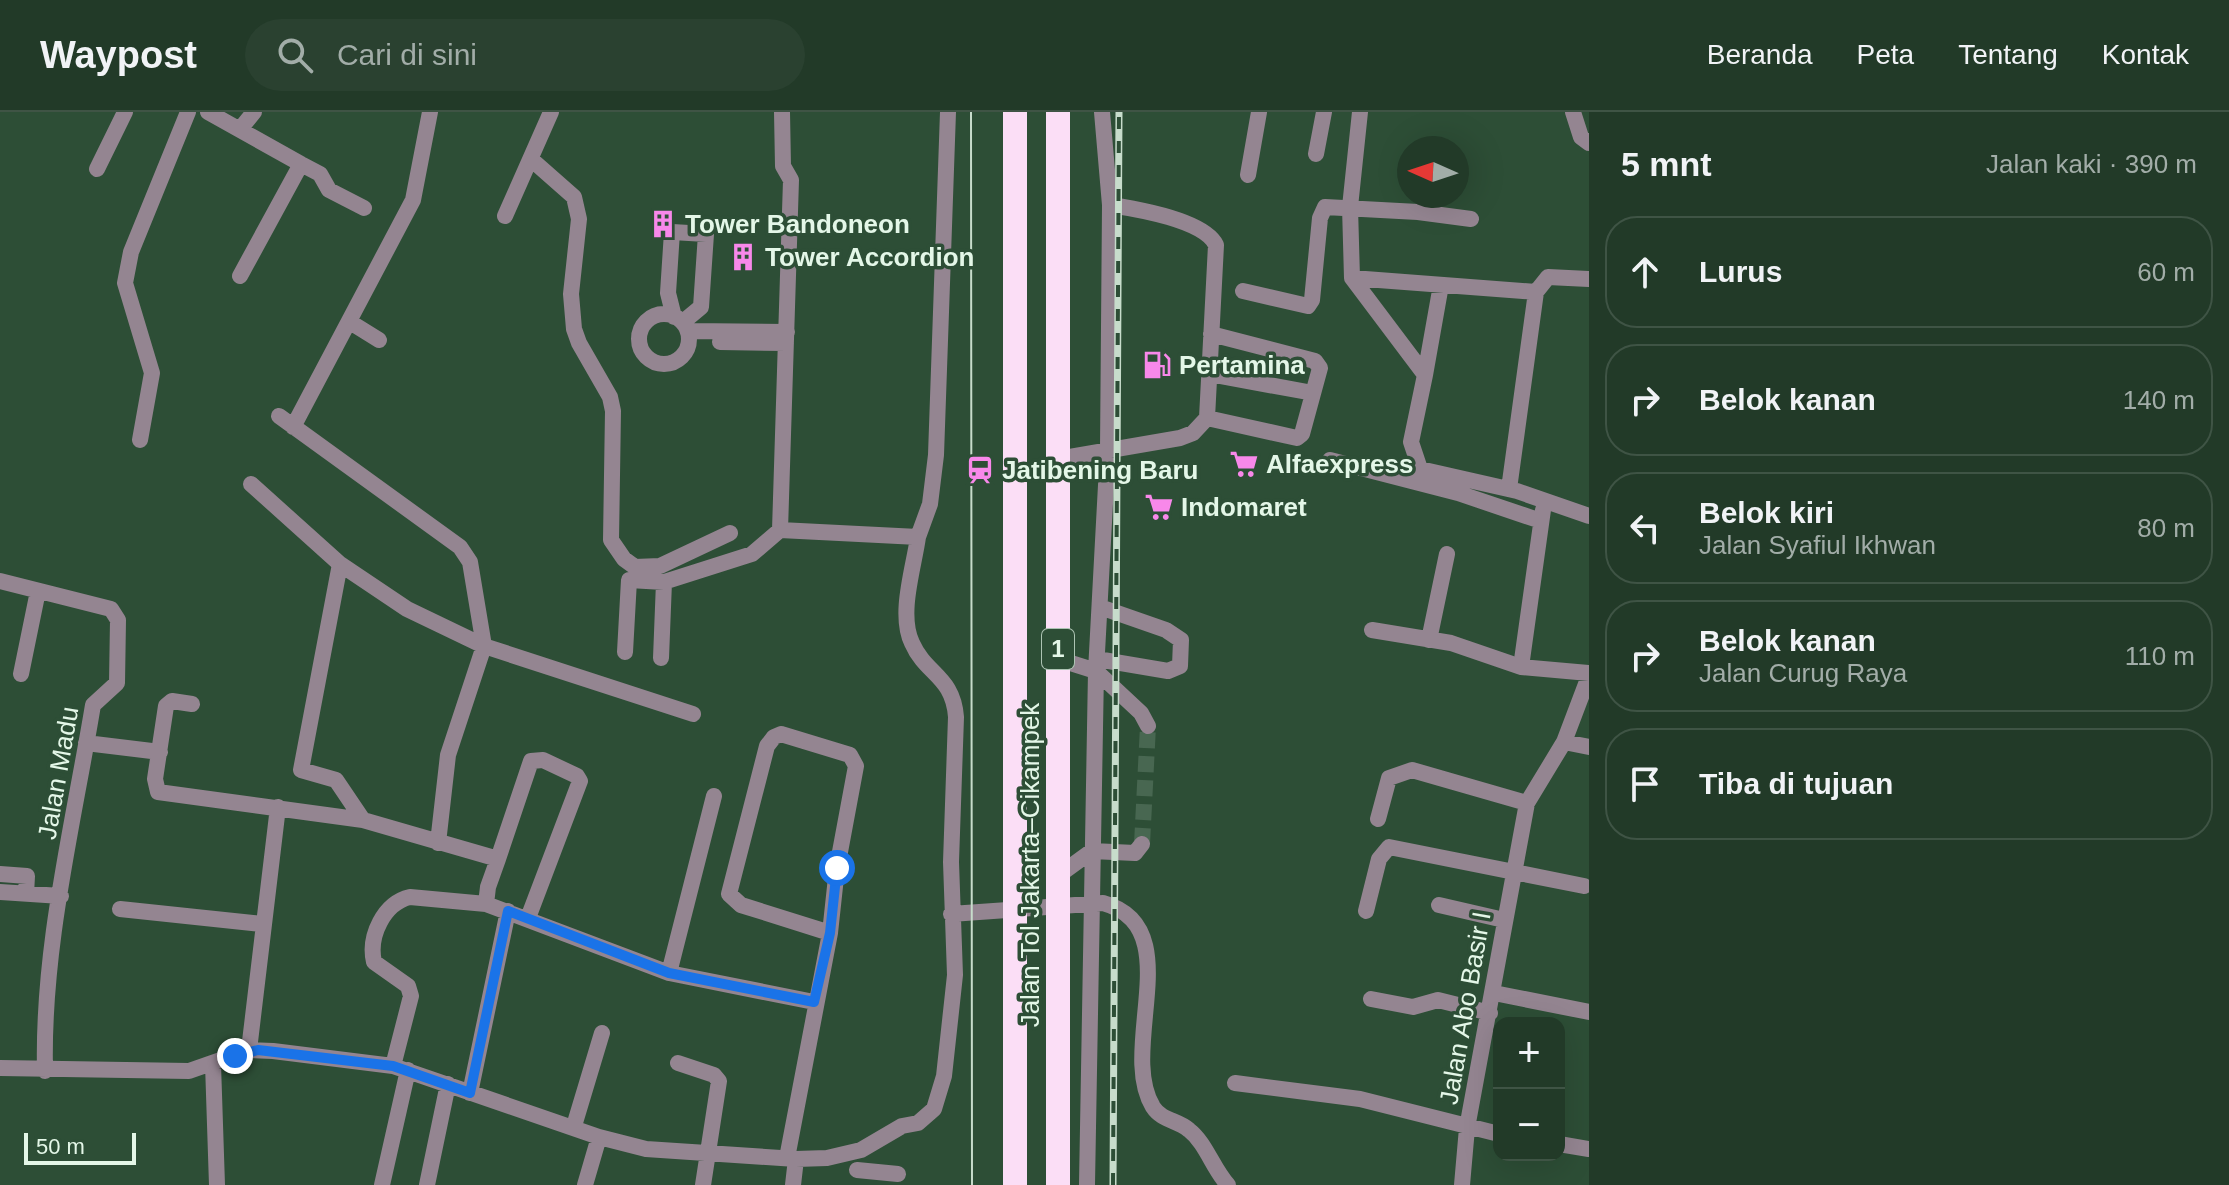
<!DOCTYPE html>
<html lang="id">
<meta charset="utf-8">
<style>
body{margin:0;font-family:Arial,sans-serif;background:#2a4130;color:#f1f3f6}
.controls{position:absolute;right:24px;bottom:24px;display:grid;overflow:hidden;border-radius:16px;box-shadow:0 8px 32px #0002}
.controls button{width:72px;height:72px;display:grid;place-items:center;padding:0;border:0;border-bottom:2px solid #3f5445;background:#223a28;color:#f1f3f6;font:40px sans-serif}
.compass{position:absolute;left:1397px;top:24px;width:72px;height:72px;border-radius:50%;background:#223a28;box-shadow:0 8px 32px #0002;rotate:273deg}
.scale{position:absolute;left:24px;bottom:20px;width:112px;box-sizing:border-box;padding-left:8px;border:4px solid #e4f7e8;border-top:0;font-size:22px;line-height:28px;white-space:nowrap;color:#e4f7e8;-webkit-text-stroke:6px #2d4e36;paint-order:stroke}
.stop{position:absolute;width:24px;height:24px;margin:-18px;border:6px solid #1a73e8;border-radius:50%;background:#fff}
.stop.end{background:#1a73e8;border-color:#fff;box-shadow:0 2px 8px #0008}
.list{margin:0;padding:0;list-style:none}
h2{display:flex;justify-content:space-between;align-items:center;height:104px;margin:0;padding:0 32px;font-size:34px}
h2 small{font-size:26px;font-weight:400;color:#a2ada8}
.list li{display:grid;grid-template-columns:52px 1fr auto;gap:24px;align-items:center;box-sizing:border-box;height:112px;margin:0 16px 16px;padding:0 16px;border:2px solid #3f5445;border-radius:32px}
.list b{display:block;font-size:30px;white-space:nowrap}
.list p{margin:0;font-size:26px;white-space:nowrap;color:#a2ada8}
.list em{font-size:26px;font-style:normal;color:#a2ada8}
.icon{flex:none;width:44px;height:44px;fill:none;stroke:currentColor;stroke-width:2;stroke-linecap:round;stroke-linejoin:round}
.map{position:relative;flex:none;width:1589px;height:1073px;overflow:hidden}
header{display:flex;align-items:center;gap:48px;box-sizing:border-box;height:112px;padding:0 40px;background:#223a28;border-bottom:2px solid #3f5445}
header strong{font-size:38px}
nav{display:flex;gap:44px;margin-inline-start:auto;font-size:28px}
.search{width:560px;height:72px;background:#2a4130;display:flex;align-items:center;gap:20px;box-sizing:border-box;padding:0 28px;border-radius:44px;color:#a2ada8;font-size:30px}
main{display:flex}
aside{flex:1;background:#223a28}
.map>svg:first-child{display:block}
.lines{fill:none;stroke-linecap:round;stroke-linejoin:round}
.minor-tunnel{stroke:#486751;stroke-width:16;stroke-dasharray:16 8;stroke-linecap:butt}
.minor{stroke:#948591;stroke-width:16}
.highway{stroke:#fbdef6;stroke-width:24}
.tram{stroke:#c7dccb;stroke-width:2}
.rail-casing{stroke:#c7dccb;stroke-width:7}
.rail{stroke:#2d4e36;stroke-width:4;stroke-dasharray:12;stroke-linecap:butt}
.route{stroke:#1a73e8;stroke-width:10}
.labels{text-anchor:middle;stroke-width:7;stroke-linejoin:round;paint-order:stroke}
.shield{fill:#2d4e36;stroke:#adc4b3;stroke-width:2}
.shield-label{font-size:24px;font-weight:bold;fill:#e4f7e8}
.poi-label{font-size:26px;font-weight:bold;fill:#e4f7e8;stroke:#2d4e36;text-anchor:start}
.street-label{font-size:26px;fill:#e4f7e8;stroke:#2d4e36}
</style>
<header>
<strong>Waypost</strong>
<div class="search"><svg class="icon" aria-label="search" viewBox="0 0 24 24"><circle cx="10" cy="10" r="6"/><path d="M15 15l6 6"/></svg>Cari di sini</div>
<nav><a>Beranda</a><a>Peta</a><a>Tentang</a><a>Kontak</a></nav>
</header>
<main>
<div class="map">
<svg width="1589" height="1073" viewBox="0 0 1589 1073">
<rect width="100%" height="100%" fill="#2d4e36"/>
<g class="lines">
<path class="minor-tunnel" d="M 1142,732 L 1148,614"/>
<path class="minor" d="M 208,0 L 301,52 L 240,164
M 1360,0 L 1350,95 L 1352,166 L 1425,263 L 1411,330 L 1420,357 L 1517,379 L 1589,404
M 1573,0 L 1581,25 L 1589,31
M 241,16 L 254,0
M 1316,42 L 1324,0
M 532,48 L 574,85 L 579,107 L 571,182 L 574,217 L 579,231 L 610,285 L 613,299 L 611,428 L 624,447 L 635,455 L 660,454 L 730,421
M 301,52 L 320,62 L 329,78 L 364,96
M 97,57 L 125,0
M 1248,63 L 1259,0
M 505,104 L 551,0
M 1352,166 L 1536,180 L 1509,377
M 1243,179 L 1308,194 L 1312,188 L 1320,106 L 1325,95 L 1418,100 L 1471,107
M 1536,180 L 1548,165 L 1589,167
M639 227a25 25 0 1 1 50 0a25 25 0 1 1-50 0Z
M 674,205 L 668,181 L 672,120 L 706,122 L 701,195 L 683,210
M 350,210 L 379,228
M 689,219 L 787,220
M 720,230 L 786,231
M 1209,262 L 1313,281
M 1425,263 L 1441,173
M 279,304 L 460,435 L 470,450 L 484,534 L 448,643 L 438,731
M 1207,306 L 1297,326 L 1302,322 L 1320,256 L 1315,249 L 1211,222
M 293,315 L 413,88 L 430,0
M 140,328 L 152,261 L 125,171 L 131,140 L 188,0
M 1058,347 L 1180,326 L 1193,321 L 1207,306 L 1216,133 C 1204,108 1137,97 1110,93
M 1330,348 L 1458,381 L 1541,409
M 251,372 L 340,452 L 407,497 L 484,534 L 693,602
M 780,418 L 791,68 L 783,54 L 782,0
M 340,452 L 301,658 L 336,668 L 363,708 L 498,747 L 488,775 L 486,792 L 669,861 L 814,890
M 0,469 L 111,497 L 118,508 L 117,571 L 93,593 C 73,714 42,836 45,959
M 1372,518 L 1451,531 L 1521,555 L 1589,561
M 1429,528 L 1447,442
M 625,540 L 629,468 L 664,470
M 661,546 L 664,470 L 752,442 L 780,418 L 918,425 L 930,392 L 936,343 L 948,0
M 1058,547 L 1096,559 L 1141,601 L 1148,614
M 1097,547 L 1168,559 L 1180,554 L 1181,528 L 1166,518 L 1100,495
M 1521,555 L 1543,398
M 21,562 L 38,479
M 192,592 L 172,589 L 166,594 L 155,667 L 158,680 L 363,708
M 1564,630 L 1589,635
M 86,631 L 160,640
M 1378,707 L 1389,666 L 1412,658 L 1527,691
M 498,747 L 531,649 L 543,648 L 577,664 L 580,669 L 528,806
M 0,762 L 27,764 L 26,782
M 1059,763 L 1092,739 L 1135,741 L 1142,732
M 0,780 L 61,784
M 1439,793 L 1504,808
M 120,797 L 262,812
M 1366,799 L 1379,747 L 1389,735 L 1584,774
M 951,802 L 1103,791 C 1190,815 1117,936 1153,995 C 1162,1009 1178,1008 1189,1018 C 1206,1031 1213,1057 1228,1073
M 669,861 L 714,684
M 1494,881 L 1589,900
M 1371,887 L 1413,895 L 1438,888 L 1490,901
M 249,938 L 278,695
M 678,951 L 714,963 L 719,969 L 703,1073
M 213,952 L 217,1073
M 393,954 L 411,884 L 408,874 L 374,850 C 368,824 384,791 410,785 L 486,792
M 0,956 L 189,959 L 249,938 L 273,939 L 393,954 L 599,1025 L 646,1037 L 796,1047 L 827,1046 L 861,1038 L 902,1014 L 918,1011 L 934,997 L 944,964 L 955,863 L 951,750 L 956,605 C 953,564 926,563 912,531 C 898,502 914,455 918,425
M 1235,971 L 1360,987 L 1499,1022
M 470,981 L 508,799
M 574,1014 L 602,921
M 1559,1032 L 1589,1037
M 787,1046 L 830,821 L 837,756 L 856,654 L 850,643 L 781,622 L 774,625 L 767,634 L 729,782 L 741,793 L 830,821
M 857,1058 L 898,1062
M 382,1073 L 408,958
M 427,1073 L 448,972
M 585,1073 L 599,1025
M 793,1073 L 796,1047
M 1087,1073 L 1096,559 L 1108,336 L 1110,93 L 1102,0
M 1462,1073 L 1467,1016 L 1527,691 L 1564,630 L 1589,564"/>
<path class="highway" d="M 1015,1073 L 1015,0
M 1058,1073 L 1058,0"/>
<path class="tram" d="M 971,0 L 972,1073"/>
<defs>
<path id="rail" d="M 1113,1073 L 1119,0"/>
</defs>
<use href="#rail" class="rail-casing"/>
<use href="#rail" class="rail"/>
</g>
<g class="lines">
<path class="route" d="M 235,944 L 258,938 L 393,954 L 470,981 L 508,799 L 669,861 L 814,890 L 830,821 L 837,756"/>
</g>
<defs>
<symbol id="building-bare" viewBox="-9 -9 18 18"><path d="M-4-6H4V6H1V3H-1V6H-4ZM-2.5-4.3h1.7v1.8h-1.7ZM.8-4.3h1.7v1.8H.8ZM-2.5-1h1.7V.8h-1.7ZM.8-1h1.7V.8H.8Z" fill="#f888ea" stroke="#2d4e36" stroke-width="2.5" paint-order="stroke"/></symbol>
<symbol id="fuel-bare" viewBox="-9 -9 18 18"><path d="M-5.5-6h7V0h2V4h1.3V-2.5L3-4.5l.8-.8L6-3V5H2.5V1h-1V6h-7ZM-4.2-4.7v3.2H.2V-4.7Z" fill="#f888ea" stroke="#2d4e36" stroke-width="2.5" paint-order="stroke"/></symbol>
<symbol id="supermarket-bare" viewBox="-9 -9 18 18"><path d="M-6-5.5h2.5l.6 2H6L4.5 2H-2.5L-4.4-4H-6ZM-1.5 3.2a1.3 1.3 0 1 0 .1 0ZM3 3.2a1.3 1.3 0 1 0 .1 0Z" fill="#f888ea" stroke="#2d4e36" stroke-width="2.5" paint-order="stroke"/></symbol>
<symbol id="station-bare" viewBox="-9 -9 18 18"><path d="M-3-6H3Q5-6 5-4V2Q5 4 3 4L4.5 6H3L1.5 4h-3L-3 6H-4.5L-3 4Q-5 4-5 2V-4Q-5-6-3-6ZM-3.5-4v3h7v-3ZM-3.5 1v1.5H-2V1ZM2 1v1.5H3.5V1Z" fill="#f888ea" stroke="#2d4e36" stroke-width="2.5" paint-order="stroke"/></symbol>
</defs>
<g fill-rule="evenodd">
<use href="#building-bare" x="643" y="92" width="40" height="40"/>
<use href="#building-bare" x="723" y="125" width="40" height="40"/>
<use href="#fuel-bare" x="1137" y="233" width="40" height="40"/>
<use href="#supermarket-bare" x="1224" y="332" width="40" height="40"/>
<use href="#station-bare" x="960" y="338" width="40" height="40"/>
<use href="#supermarket-bare" x="1139" y="375" width="40" height="40"/>
</g>
<g class="labels">
<rect class="shield" x="1042" y="517" width="32" height="40" rx="6"/>
<g class="shield-label">
<text x="1058" y="545">1</text>
</g>
<g class="poi-label">
<text x="685" y="121">Tower Bandoneon</text>
<text x="765" y="154">Tower Accordion</text>
<text x="1179" y="262">Pertamina</text>
<text x="1266" y="361">Alfaexpress</text>
<text x="1002" y="367">Jatibening Baru</text>
<text x="1181" y="404">Indomaret</text>
</g>
<g class="street-label">
<text transform="translate(58 661) rotate(-80)" y="9">Jalan Madu</text>
<text transform="translate(1030 753) rotate(-90)" y="9">Jalan Tol Jakarta–Cikampek</text>
<text transform="translate(1465 896) rotate(-80)" y="9">Jalan Abo Basir I</text>
</g>
</g>
</svg>
<div class="controls">
<button>+</button>
<button>−</button>
</div>
<svg class="compass" viewBox="-18 -18 36 36"><path d="M0-13l5 13h-10z" fill="#e53935"/><path d="M0 13l5-13h-10z" fill="#a2ada8"/></svg>
<div class="scale">50 m</div>
<div class="stop" style="left:837px;top:756px"></div>
<div class="stop end" style="left:235px;top:944px"></div>
</div>
<aside>
<h2>5 mnt<small>Jalan kaki · 390 m</small></h2>
<ul class="list">
<li><svg class="icon" aria-label="ahead" viewBox="0 0 24 24"><path d="M12 20V5M6 11l6-6 6 6"/></svg><div><b>Lurus</b></div><em>60 m</em></li>
<li><svg class="icon" aria-label="right" viewBox="0 0 24 24"><path d="M7 20v-9h11M14 6l5 5-5 5"/></svg><div><b>Belok kanan</b></div><em>140 m</em></li>
<li><svg class="icon" aria-label="left" viewBox="0 0 24 24"><path d="M17 20v-9H6M10 6l-5 5 5 5"/></svg><div><b>Belok kiri</b><p>Jalan Syafiul Ikhwan</p></div><em>80 m</em></li>
<li><svg class="icon" aria-label="right" viewBox="0 0 24 24"><path d="M7 20v-9h11M14 6l5 5-5 5"/></svg><div><b>Belok kanan</b><p>Jalan Curug Raya</p></div><em>110 m</em></li>
<li><svg class="icon" aria-label="arrive" viewBox="0 0 24 24"><path d="M6 21V4h12l-3 4 3 4H6"/></svg><div><b>Tiba di tujuan</b></div></li>
</ul>
</aside>
</main>
